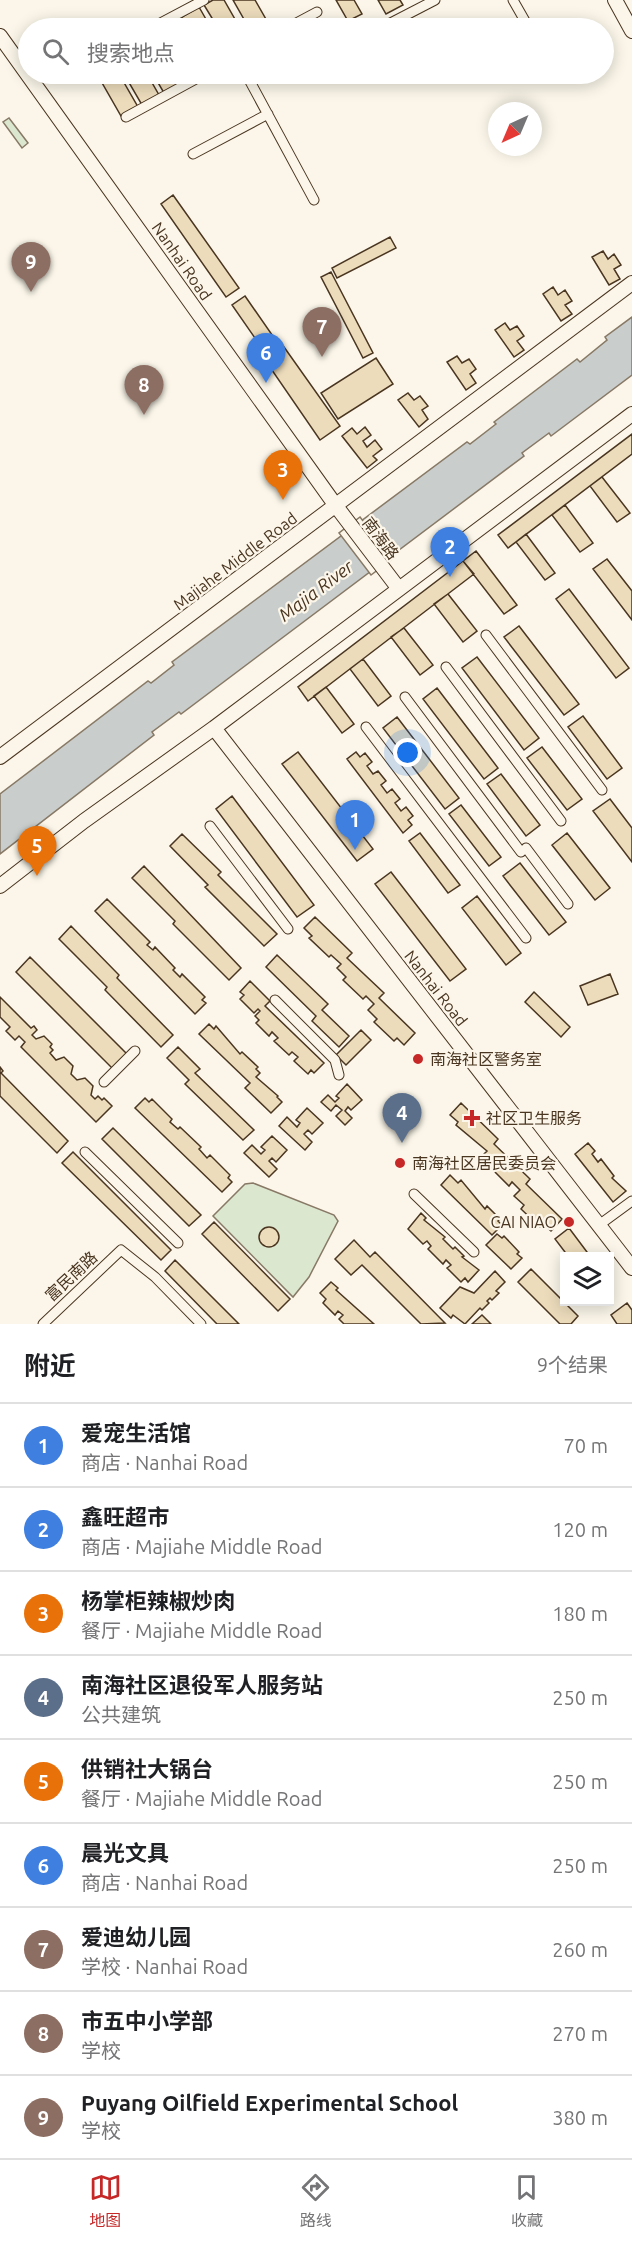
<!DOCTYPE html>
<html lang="zh">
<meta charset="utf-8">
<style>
body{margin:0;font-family:Ubuntu,"Noto Sans SC",sans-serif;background:#f6f6f6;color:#202124}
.controls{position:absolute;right:18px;bottom:18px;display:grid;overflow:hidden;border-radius:0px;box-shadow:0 3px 15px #0003}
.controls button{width:54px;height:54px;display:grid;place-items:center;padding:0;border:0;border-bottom:2px solid #e0e0e0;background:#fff;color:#202124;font:30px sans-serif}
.compass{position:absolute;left:488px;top:102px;width:54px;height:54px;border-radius:50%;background:#fff;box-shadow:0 3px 15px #0003;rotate:224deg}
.you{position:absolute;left:408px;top:753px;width:21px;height:21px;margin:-15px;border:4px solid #fff;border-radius:50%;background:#1a73e8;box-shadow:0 0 0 9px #1a73e833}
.badge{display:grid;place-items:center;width:39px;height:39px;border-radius:50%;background:#c62828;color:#fff;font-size:20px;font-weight:700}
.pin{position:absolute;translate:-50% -50px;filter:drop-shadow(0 2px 3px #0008)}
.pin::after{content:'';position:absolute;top:32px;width:21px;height:18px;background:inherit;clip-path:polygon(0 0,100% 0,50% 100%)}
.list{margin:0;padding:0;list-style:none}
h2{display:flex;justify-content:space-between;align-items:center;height:78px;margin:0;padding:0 24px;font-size:26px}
h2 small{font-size:20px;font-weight:400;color:#757577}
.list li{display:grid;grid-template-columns:39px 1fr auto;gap:18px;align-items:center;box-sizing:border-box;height:84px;padding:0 24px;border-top:2px solid #e0e0e0}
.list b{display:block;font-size:22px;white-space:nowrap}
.list p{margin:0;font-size:20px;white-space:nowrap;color:#757577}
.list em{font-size:20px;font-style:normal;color:#757577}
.icon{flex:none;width:33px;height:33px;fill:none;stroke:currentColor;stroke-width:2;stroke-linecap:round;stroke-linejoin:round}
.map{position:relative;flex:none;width:632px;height:1324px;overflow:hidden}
.search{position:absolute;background:#fff;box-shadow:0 3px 15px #0003;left:18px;right:18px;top:18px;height:66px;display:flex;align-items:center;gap:15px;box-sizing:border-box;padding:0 21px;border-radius:33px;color:#757577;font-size:22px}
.sheet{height:834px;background:#fff}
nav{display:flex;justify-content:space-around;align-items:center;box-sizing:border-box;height:84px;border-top:2px solid #e0e0e0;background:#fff;font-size:16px;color:#757577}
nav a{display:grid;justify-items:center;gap:3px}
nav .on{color:#c62828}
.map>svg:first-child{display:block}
.green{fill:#dce7d0;stroke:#887966;stroke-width:1.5}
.water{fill:#c9cecd;stroke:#887966;stroke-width:1.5}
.pier{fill:#fbf6e9;stroke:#887966;stroke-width:1.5}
.building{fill:#ecdcbc;stroke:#4a3520;stroke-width:1.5}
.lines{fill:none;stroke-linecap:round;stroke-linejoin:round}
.street-casing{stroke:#4a3520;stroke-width:11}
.secondary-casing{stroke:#4a3520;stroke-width:16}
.street{stroke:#fbf6e9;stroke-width:9}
.secondary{stroke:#fbf6e9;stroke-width:14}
.poi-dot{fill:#c62828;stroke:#fbf6e9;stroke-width:2}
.labels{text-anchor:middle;stroke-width:4.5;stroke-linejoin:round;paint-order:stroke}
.street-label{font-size:16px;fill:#4a3520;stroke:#fbf6e9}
.poi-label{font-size:16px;fill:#4a3520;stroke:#fbf6e9;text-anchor:start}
.water-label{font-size:18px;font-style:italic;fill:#4a3520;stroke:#fbf6e9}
</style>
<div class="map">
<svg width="632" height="1324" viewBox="0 0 632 1324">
<rect width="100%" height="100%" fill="#fbf6e9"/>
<path class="green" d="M 9,118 L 28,143 L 22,148 L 3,122 Z
M 253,1183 L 334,1215 L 338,1221 L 309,1277 L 293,1297 L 213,1216 L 245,1184 Z"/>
<path class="water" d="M 632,317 L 632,375 L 551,436 L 549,433 L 522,453 L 524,456 L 181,714 L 179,712 L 152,732 L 154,735 L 0,854 L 0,794 L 148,681 L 151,683 L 174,665 L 172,662 L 467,442 L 470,444 L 496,424 L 494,422 L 577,359 L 580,362 L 607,340 L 605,337 Z"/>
<path class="pier" d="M 360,517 L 392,559 L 371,575 L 339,533 Z"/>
<path class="building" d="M 213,0 L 224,0 L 240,28 L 218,28 L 204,5 Z
M 233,0 L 255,0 L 271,28 L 249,28 Z
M 336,0 L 354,0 L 362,14 L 348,21 Z
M 378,0 L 400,0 L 403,5 L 386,14 Z
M 199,7 L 211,28 L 189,28 L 182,17 Z
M 178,19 L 184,28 L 161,28 Z
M 97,74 L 119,74 L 138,107 L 121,116 Z
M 124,74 L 147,74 L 159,95 L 142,105 Z
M 153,74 L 175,74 L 181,83 L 164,93 Z
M 173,195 L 239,288 L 226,297 L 161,204 Z
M 390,237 L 396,248 L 337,278 L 332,268 Z
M 603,251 L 608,259 L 614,254 L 621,265 L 614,269 L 620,279 L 609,285 L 592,257 Z
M 331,272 L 373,353 L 363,358 L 321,277 Z
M 553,287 L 558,295 L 565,290 L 572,301 L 565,305 L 572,314 L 561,321 L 543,294 Z
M 245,296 L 277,342 L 264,351 L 232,305 Z
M 505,323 L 510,330 L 517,326 L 524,336 L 517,341 L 524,350 L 514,357 L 495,330 Z
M 284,347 L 340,426 L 320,440 L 265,360 Z
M 457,356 L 462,363 L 469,359 L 476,369 L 470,374 L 476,383 L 466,390 L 447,362 Z
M 376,358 L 393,384 L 338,419 L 321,393 Z
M 408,393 L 414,400 L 420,396 L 428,406 L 422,410 L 428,419 L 419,427 L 398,400 Z
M 365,427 L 371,435 L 363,441 L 367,447 L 375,440 L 382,449 L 373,456 L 377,460 L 367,468 L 342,436 L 352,428 L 357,434 Z
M 632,434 L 632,454 L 508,548 L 498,535 Z
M 602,477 L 630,513 L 617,522 L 590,486 Z
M 565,505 L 593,543 L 580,552 L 552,515 Z
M 526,534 L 555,573 L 545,580 L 516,542 Z
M 476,551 L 517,605 L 504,614 L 463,561 Z
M 607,559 L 632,591 L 632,620 L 593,569 Z
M 463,561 L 474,574 L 308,701 L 298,687 Z
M 569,589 L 629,668 L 616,678 L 556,599 Z
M 448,594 L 477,631 L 463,642 L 434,604 Z
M 519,626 L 579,704 L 564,715 L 504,637 Z
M 404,628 L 433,665 L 420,675 L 391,637 Z
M 477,657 L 539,738 L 524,750 L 462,668 Z
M 363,659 L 391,696 L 378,706 L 350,669 Z
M 326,687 L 354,724 L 342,733 L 314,696 Z
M 437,688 L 498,768 L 484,779 L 423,699 Z
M 583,716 L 622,768 L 607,779 L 568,727 Z
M 397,717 L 459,798 L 445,809 L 383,728 Z
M 542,747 L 582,799 L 567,810 L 527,758 Z
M 298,752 L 373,849 L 357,861 L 282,764 Z
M 356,752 L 360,757 L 365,753 L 372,762 L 367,766 L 373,774 L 378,771 L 386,781 L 381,785 L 387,793 L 392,789 L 400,799 L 395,803 L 401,811 L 406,807 L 413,816 L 408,820 L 412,825 L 403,833 L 347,759 Z
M 501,774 L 540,825 L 526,836 L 487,784 Z
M 232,796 L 314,905 L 297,917 L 216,809 Z
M 610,799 L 632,828 L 632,862 L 593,811 Z
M 461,805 L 501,857 L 489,866 L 449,814 Z
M 420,833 L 460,885 L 448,893 L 409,841 Z
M 567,833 L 610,888 L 595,900 L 552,845 Z
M 182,834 L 221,872 L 218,875 L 277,934 L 264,946 L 205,887 L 208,885 L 170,846 Z
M 520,863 L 566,922 L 549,935 L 503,876 Z
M 144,866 L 241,968 L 229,980 L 173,924 L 175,921 L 132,878 Z
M 391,872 L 466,969 L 450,981 L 375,884 Z
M 477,896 L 521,953 L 506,965 L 462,908 Z
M 107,899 L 150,942 L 147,945 L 153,950 L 155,947 L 175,968 L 173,970 L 180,977 L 182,974 L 205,997 L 202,1000 L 206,1003 L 195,1014 L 95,911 Z
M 315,917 L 352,953 L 347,958 L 384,993 L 379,998 L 415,1033 L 404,1045 L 397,1038 L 394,1041 L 374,1022 L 377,1019 L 368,1010 L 374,1004 L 366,996 L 363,999 L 343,980 L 346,977 L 337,968 L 341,964 L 331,955 L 329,957 L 309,938 L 312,936 L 304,928 Z
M 71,926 L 119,975 L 117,978 L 173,1035 L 161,1047 L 105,990 L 107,987 L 59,939 Z
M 277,955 L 328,1004 L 322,1010 L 349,1036 L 339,1047 L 312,1021 L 316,1016 L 266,967 Z
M 30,957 L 127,1054 L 113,1069 L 16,972 Z
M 610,974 L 618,994 L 588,1005 L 580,986 Z
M 250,981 L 270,1001 L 265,1006 L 324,1063 L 314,1073 L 311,1070 L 308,1074 L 294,1061 L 298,1057 L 292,1052 L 289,1055 L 274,1041 L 278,1038 L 272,1032 L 269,1036 L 256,1023 L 259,1020 L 255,1016 L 260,1011 L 258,1009 L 254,1013 L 240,999 L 244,995 L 240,992 Z
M 534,992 L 570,1027 L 561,1037 L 525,1002 Z
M 0,997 L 31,1028 L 34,1026 L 37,1030 L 32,1035 L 36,1039 L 44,1036 L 52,1044 L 50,1047 L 53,1050 L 50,1053 L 56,1060 L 64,1057 L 73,1066 L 71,1074 L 77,1080 L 85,1078 L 93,1086 L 91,1095 L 95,1099 L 98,1096 L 102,1100 L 104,1098 L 112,1106 L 96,1122 L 21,1047 L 25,1042 L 19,1036 L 15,1040 L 6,1031 L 10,1027 L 0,1017 Z
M 209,1024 L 214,1029 L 216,1026 L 240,1054 L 242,1052 L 258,1067 L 256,1069 L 260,1073 L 256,1077 L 278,1096 L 277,1097 L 282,1102 L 271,1113 L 245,1088 L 250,1083 L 199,1034 Z
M 361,1030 L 371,1040 L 346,1065 L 336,1055 Z
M 178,1047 L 200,1069 L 195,1073 L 254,1130 L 243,1140 L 185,1084 L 189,1080 L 167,1058 Z
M 0,1067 L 3,1071 L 1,1073 L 68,1141 L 57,1153 L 0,1096 Z
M 347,1084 L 362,1100 L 351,1110 L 348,1107 L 345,1111 L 352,1118 L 345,1125 L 336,1116 L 342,1110 L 336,1105 L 331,1111 L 321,1102 L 328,1095 L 335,1102 L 339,1098 L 336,1096 Z
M 145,1098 L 149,1102 L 152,1099 L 172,1119 L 170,1122 L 178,1129 L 180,1127 L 201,1147 L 199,1149 L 207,1158 L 210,1155 L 230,1175 L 228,1178 L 232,1182 L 222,1192 L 135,1108 Z
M 461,1103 L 498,1139 L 494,1144 L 530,1179 L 526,1184 L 562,1219 L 551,1231 L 543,1224 L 540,1227 L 521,1209 L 524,1205 L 514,1196 L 520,1190 L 512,1182 L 509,1186 L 489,1166 L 492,1163 L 484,1154 L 487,1151 L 456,1125 L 458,1122 L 450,1115 Z
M 307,1108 L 323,1123 L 312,1134 L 308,1130 L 304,1134 L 312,1142 L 305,1150 L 279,1126 L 287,1117 L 297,1127 L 300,1123 L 296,1120 Z
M 113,1128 L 201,1215 L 189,1226 L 102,1139 Z
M 272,1136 L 287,1150 L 276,1162 L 272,1158 L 269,1161 L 277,1169 L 269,1177 L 244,1153 L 252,1145 L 261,1154 L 265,1150 L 261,1147 Z
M 588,1143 L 595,1151 L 592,1154 L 598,1162 L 601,1159 L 614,1176 L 612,1178 L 626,1191 L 613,1202 L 575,1154 Z
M 73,1152 L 171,1250 L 161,1260 L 62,1163 Z
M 450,1175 L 458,1183 L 461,1180 L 485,1209 L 487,1206 L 500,1219 L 498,1221 L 502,1225 L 492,1235 L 441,1185 Z
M 421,1213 L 426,1218 L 424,1220 L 445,1237 L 443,1239 L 453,1249 L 455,1247 L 464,1256 L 462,1257 L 479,1270 L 468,1282 L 465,1278 L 461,1282 L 447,1268 L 451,1265 L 446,1260 L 443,1264 L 428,1249 L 431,1246 L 427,1241 L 423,1244 L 408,1229 Z
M 214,1222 L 290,1299 L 278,1311 L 202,1234 Z
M259 1237a10 10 0 1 1 20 0a10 10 0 1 1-20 0Z
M 569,1228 L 590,1256 L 568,1256 L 555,1239 Z
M 497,1234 L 502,1238 L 504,1236 L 519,1252 L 517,1254 L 522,1258 L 511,1269 L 486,1245 Z
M 354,1240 L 370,1257 L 375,1252 L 445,1323 L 421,1324 L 362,1265 L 351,1275 L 335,1259 Z
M 175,1260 L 239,1324 L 217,1324 L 165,1271 Z
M 531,1269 L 578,1316 L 571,1324 L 560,1324 L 518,1282 Z
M 495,1271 L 505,1282 L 496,1291 L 499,1293 L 492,1300 L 490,1298 L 487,1301 L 489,1303 L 482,1310 L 480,1308 L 465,1324 L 453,1315 L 451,1318 L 440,1308 L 460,1287 L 474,1293 Z
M 331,1282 L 338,1288 L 336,1290 L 374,1324 L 344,1324 L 339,1319 L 343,1315 L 338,1311 L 335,1315 L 323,1303 L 326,1299 L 320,1293 Z
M 627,1303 L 632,1310 L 632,1324 L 617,1324 L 611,1315 Z
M 482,1315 L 491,1324 L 472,1324 Z"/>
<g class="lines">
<defs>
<path id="street" d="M 513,0 L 529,28
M 151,28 L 204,0
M 287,28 L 317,12
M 381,28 L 435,0
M 246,74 L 314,200
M 126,117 L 205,74
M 193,154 L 268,114
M 486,635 L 602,790
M 446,667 L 561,821
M 405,697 L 521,852
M 366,727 L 526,938
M 210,826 L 288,929
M 526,848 L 568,904
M 275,1000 L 335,1060 L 339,1075
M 104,1082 L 135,1051
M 85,1152 L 178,1243
M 414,1194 L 474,1252
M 599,1225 L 632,1201
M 43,1324 L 121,1250 L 155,1277 L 201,1324"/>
<path id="secondary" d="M 615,0 L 632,31
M 0,36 L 336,506 L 399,589
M 214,728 L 632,1268
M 0,757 L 632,283
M 0,886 L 84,821 L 214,728 L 632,414"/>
</defs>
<use href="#street" class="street-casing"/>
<use href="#secondary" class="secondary-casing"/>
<use href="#street" class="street"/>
<use href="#secondary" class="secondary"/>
</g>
<g class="poi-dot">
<circle cx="418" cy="1059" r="6"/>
<path d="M469 1109h6v6h6v6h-6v6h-6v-6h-6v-6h6z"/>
<circle cx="400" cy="1163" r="6"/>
<circle cx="569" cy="1222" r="6"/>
</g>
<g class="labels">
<g class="street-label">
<text transform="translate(182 261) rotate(55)" y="6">Nanhai Road</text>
<text transform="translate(381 538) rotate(53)" y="6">南海路</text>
<text transform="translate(235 561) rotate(-37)" y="6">Majiahe Middle Road</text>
<text transform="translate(436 988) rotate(52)" y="6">Nanhai Road</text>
<text transform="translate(71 1276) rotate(-43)" y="6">富民南路</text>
</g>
<g class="poi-label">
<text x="430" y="1065">南海社区警务室</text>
<text x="486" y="1124">社区卫生服务</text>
<text x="412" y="1169">南海社区居民委员会</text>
<text x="557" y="1228" text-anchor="end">CAI NIAO</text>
</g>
<g class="water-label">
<text transform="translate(316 591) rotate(-37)" y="6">Majia River</text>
</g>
</g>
</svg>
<div class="controls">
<button><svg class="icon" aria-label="layers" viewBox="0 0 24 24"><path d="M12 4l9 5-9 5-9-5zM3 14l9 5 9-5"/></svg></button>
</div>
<svg class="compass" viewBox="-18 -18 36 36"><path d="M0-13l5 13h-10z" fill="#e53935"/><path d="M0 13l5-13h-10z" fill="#757577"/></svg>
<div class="you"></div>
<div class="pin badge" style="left:355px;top:850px;background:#3f7fe0">1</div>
<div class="pin badge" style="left:450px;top:577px;background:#3f7fe0">2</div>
<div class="pin badge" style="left:283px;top:500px;background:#e8710a">3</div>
<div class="pin badge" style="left:402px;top:1143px;background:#5c6f8a">4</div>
<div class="pin badge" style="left:37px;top:876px;background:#e8710a">5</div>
<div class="pin badge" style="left:266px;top:383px;background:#3f7fe0">6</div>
<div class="pin badge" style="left:322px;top:357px;background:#8d6e63">7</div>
<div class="pin badge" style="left:144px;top:415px;background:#8d6e63">8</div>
<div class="pin badge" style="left:31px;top:292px;background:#8d6e63">9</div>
<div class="search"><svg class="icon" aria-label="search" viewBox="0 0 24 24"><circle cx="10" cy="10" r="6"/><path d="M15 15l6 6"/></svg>搜索地点</div>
</div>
<section class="sheet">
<h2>附近<small>9个结果</small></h2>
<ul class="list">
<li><span class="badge" style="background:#3f7fe0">1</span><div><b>爱宠生活馆</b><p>商店 · Nanhai Road</p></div><em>70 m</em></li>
<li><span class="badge" style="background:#3f7fe0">2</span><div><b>鑫旺超市</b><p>商店 · Majiahe Middle Road</p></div><em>120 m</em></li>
<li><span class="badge" style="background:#e8710a">3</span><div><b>杨掌柜辣椒炒肉</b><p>餐厅 · Majiahe Middle Road</p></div><em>180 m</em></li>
<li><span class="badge" style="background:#5c6f8a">4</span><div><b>南海社区退役军人服务站</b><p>公共建筑</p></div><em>250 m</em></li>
<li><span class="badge" style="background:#e8710a">5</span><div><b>供销社大锅台</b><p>餐厅 · Majiahe Middle Road</p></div><em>250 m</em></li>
<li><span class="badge" style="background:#3f7fe0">6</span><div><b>晨光文具</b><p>商店 · Nanhai Road</p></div><em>250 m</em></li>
<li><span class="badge" style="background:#8d6e63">7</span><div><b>爱迪幼儿园</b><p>学校 · Nanhai Road</p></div><em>260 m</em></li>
<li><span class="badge" style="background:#8d6e63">8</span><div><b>市五中小学部</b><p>学校</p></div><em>270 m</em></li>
<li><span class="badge" style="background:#8d6e63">9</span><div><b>Puyang Oilfield Experimental School</b><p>学校</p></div><em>380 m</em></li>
</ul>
</section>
<nav>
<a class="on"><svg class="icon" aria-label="map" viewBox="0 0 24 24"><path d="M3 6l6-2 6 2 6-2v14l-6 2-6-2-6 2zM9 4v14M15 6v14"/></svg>地图</a>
<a><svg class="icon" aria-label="directions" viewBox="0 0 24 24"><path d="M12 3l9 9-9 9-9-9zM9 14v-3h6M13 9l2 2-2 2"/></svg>路线</a>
<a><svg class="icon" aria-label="saved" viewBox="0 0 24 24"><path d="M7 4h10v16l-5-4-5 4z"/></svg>收藏</a>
</nav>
